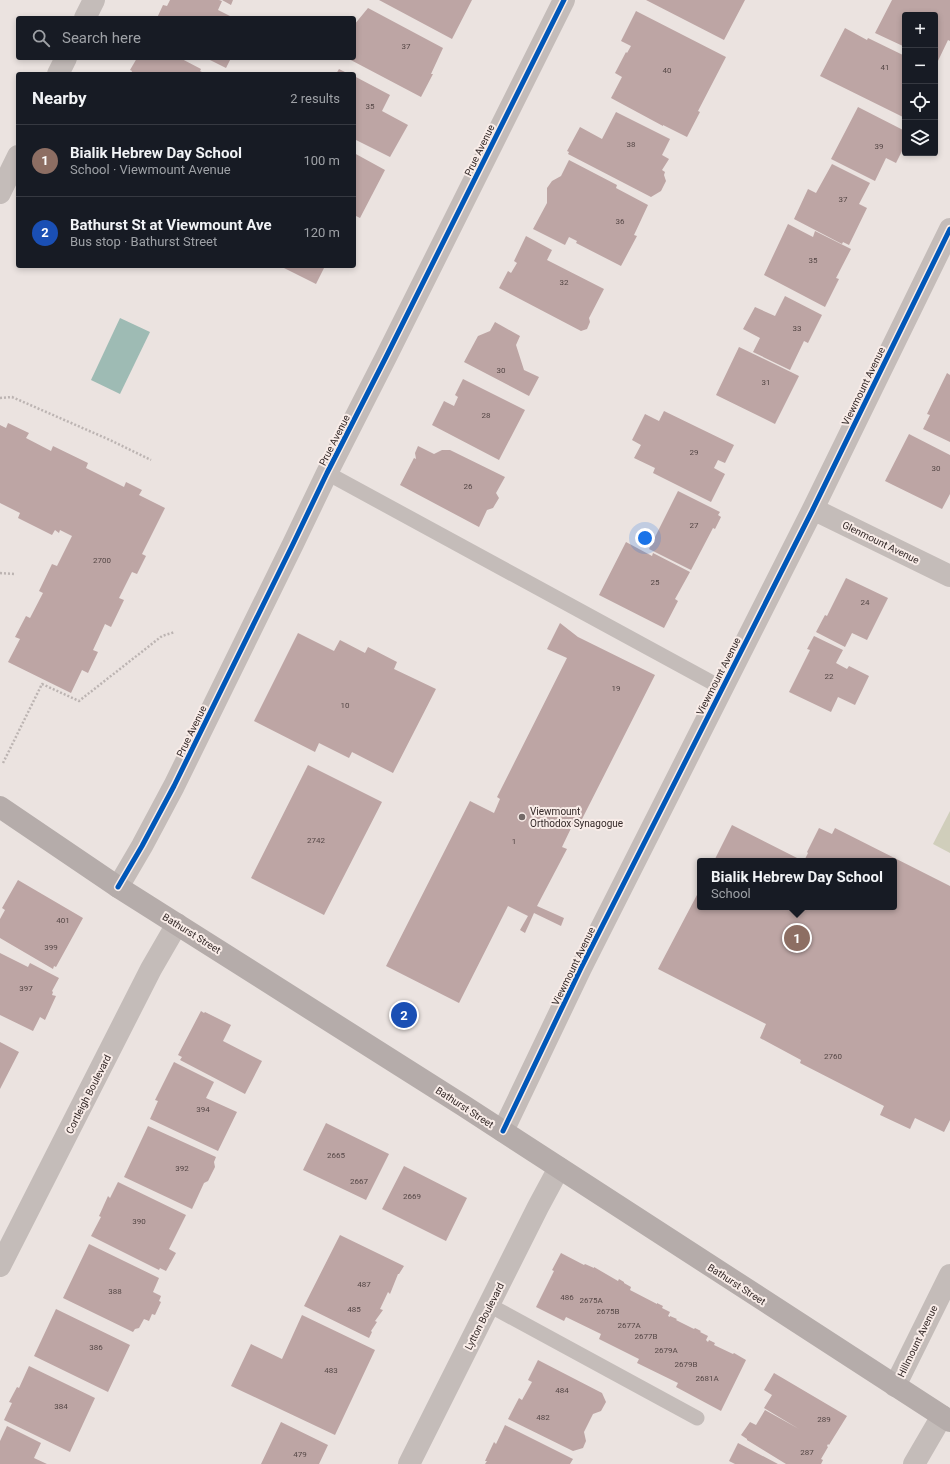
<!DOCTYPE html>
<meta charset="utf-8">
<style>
body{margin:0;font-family:Roboto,sans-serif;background:#242831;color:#f1f3f6}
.controls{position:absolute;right:12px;top:12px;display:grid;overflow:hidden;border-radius:4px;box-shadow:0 2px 6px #0003}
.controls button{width:36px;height:36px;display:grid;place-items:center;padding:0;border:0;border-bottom:1px solid #363941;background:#171b24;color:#f1f3f6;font:20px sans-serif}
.you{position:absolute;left:645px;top:538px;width:14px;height:14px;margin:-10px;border:3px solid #fff;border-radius:50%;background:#1a73e8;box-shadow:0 0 0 6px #1a73e833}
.badge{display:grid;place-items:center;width:26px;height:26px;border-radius:50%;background:#8c9099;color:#fff;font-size:13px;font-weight:700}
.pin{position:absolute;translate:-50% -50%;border:2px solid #fff;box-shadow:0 1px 4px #0006}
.popup{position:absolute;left:697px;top:858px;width:200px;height:52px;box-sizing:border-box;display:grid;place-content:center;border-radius:4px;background:#171b24;filter:drop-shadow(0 1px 3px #0005);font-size:13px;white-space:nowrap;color:#9ea1a6}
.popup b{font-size:15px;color:#f1f3f6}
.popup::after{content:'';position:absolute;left:50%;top:100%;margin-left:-8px;border:8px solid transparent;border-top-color:#171b24}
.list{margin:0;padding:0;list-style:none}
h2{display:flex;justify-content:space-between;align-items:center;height:52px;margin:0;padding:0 16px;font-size:17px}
h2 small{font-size:13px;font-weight:400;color:#9ea1a6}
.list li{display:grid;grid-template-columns:26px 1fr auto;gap:12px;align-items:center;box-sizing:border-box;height:72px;padding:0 16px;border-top:1px solid #363941}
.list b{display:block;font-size:15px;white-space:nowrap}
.list p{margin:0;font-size:13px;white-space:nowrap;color:#9ea1a6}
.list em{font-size:13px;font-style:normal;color:#9ea1a6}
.icon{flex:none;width:22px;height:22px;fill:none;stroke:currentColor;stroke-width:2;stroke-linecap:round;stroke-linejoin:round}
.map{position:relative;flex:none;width:950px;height:1464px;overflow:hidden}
.search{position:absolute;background:#171b24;box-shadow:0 2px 6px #0003;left:16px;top:16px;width:340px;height:44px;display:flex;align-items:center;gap:10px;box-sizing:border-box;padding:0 14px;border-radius:4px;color:#9ea1a6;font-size:15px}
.panel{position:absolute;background:#171b24;box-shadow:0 2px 6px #0003;left:16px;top:72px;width:340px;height:196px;border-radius:4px}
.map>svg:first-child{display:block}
.green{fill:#d0cebb}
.water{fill:#9ebbb4}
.building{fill:#bda5a4}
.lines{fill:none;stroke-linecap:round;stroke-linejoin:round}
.path{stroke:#bcb4b2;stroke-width:2.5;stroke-dasharray:2 2;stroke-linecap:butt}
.lane{stroke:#c4bcb9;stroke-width:15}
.street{stroke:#c4bcb9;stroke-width:22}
.secondary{stroke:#b5acaa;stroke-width:22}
.cycleway-casing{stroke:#f8ece8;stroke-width:8}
.cycleway{stroke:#0057b8;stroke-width:5}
.poi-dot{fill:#746a68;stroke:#f8ece8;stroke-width:1.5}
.labels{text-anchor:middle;stroke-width:4;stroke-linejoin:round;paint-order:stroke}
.number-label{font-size:8px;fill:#564847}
.street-label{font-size:10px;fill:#342928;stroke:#f8ece8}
.poi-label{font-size:10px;fill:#342928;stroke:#f8ece8;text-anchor:start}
</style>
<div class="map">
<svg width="950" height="1464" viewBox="0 0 950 1464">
<rect width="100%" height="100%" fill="#ebe3e0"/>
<path class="green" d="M 950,811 L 950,853 L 933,844 Z"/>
<path class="water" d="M 120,318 L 150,332 L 120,394 L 91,380 Z"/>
<path class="building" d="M 170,0 L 219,0 L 222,1 L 218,10 L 234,18 L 157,18 L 163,5 L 167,6 Z
M 222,0 L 233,0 L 231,5 Z
M 379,0 L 472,0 L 452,39 Z
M 646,0 L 745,0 L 724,40 Z
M 892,0 L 950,0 L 950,41 L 948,40 L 937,63 L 935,62 L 935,15 L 905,15 L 905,47 L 875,33 Z
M 368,8 L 443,48 L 431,74 L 433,74 L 421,97 L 347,58 L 354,58 L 354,25 Z
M 636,11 L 726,57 L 698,111 L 700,112 L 687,137 L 663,125 L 663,126 L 611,98 L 622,77 L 615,73 L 626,52 L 627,53 L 631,46 L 621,41 Z
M 845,28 L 867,40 L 868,38 L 905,56 L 905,118 L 820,76 Z
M 137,58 L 180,58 L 201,69 L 200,71 L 206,74 L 131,74 L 132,71 L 130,70 Z
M 206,58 L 231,58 L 226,68 Z
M 339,69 L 349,74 L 336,74 Z
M 354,76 L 390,95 L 382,111 L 408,125 L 390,157 L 354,139 Z
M 858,107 L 905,131 L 905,145 L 896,163 L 886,158 L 875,181 L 831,159 Z
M 616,112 L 670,139 L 662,155 L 669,159 L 662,170 L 665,172 L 664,175 L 666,181 L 661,191 L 651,197 L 568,154 L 569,152 L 567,151 L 580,127 L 602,139 Z
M 354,153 L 385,170 L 360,218 L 354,215 Z
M 569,160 L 617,185 L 616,188 L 648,205 L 634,235 L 637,236 L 621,266 L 576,243 L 577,241 L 569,237 L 565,245 L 533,229 L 547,203 L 547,188 L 552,181 L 561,176 Z
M 832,164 L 870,183 L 859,204 L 867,208 L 849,245 L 843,242 L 842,244 L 794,219 L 808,189 L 816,193 Z
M 788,224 L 813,237 L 815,231 L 851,249 L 836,278 L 839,279 L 825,307 L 764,275 Z
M 526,236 L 552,250 L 547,260 L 604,289 L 589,318 L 590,322 L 587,329 L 581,331 L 499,288 L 508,271 L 511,273 L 517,263 L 514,261 Z
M 280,266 L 325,266 L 316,284 Z
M 785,296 L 822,315 L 808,343 L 804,341 L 790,370 L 753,352 L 760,338 L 743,329 L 755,307 L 775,316 Z
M 495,322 L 520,336 L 516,345 L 524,370 L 539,377 L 529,396 L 464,362 L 478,336 L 490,331 Z
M 739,347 L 799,376 L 775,424 L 716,395 Z
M 947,373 L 950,375 L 950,442 L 923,429 L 930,415 L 927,414 Z
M 463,379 L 525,410 L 499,460 L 432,425 L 444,401 L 454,406 L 458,397 L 455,395 Z
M 664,411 L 734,445 L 725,463 L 718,460 L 714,468 L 725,474 L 711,502 L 653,473 L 655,468 L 634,458 L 641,445 L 632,440 L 645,414 L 659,421 Z
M 8,423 L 29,433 L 26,438 L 51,451 L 53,446 L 88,463 L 86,468 L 124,487 L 126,482 L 142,490 L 139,495 L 165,508 L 142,554 L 146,556 L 137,574 L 132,572 L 119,598 L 124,600 L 111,627 L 105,624 L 93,650 L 98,652 L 88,673 L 82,670 L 71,693 L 8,662 L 20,639 L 15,637 L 26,616 L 30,618 L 43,593 L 39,591 L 52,564 L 57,566 L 72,536 L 60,530 L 59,533 L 55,530 L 52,535 L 18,518 L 20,513 L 0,503 L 0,425 L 6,428 Z
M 909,434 L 950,455 L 950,494 L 942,509 L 885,481 Z
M 418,446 L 434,454 L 442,450 L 450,450 L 505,477 L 496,493 L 499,498 L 493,508 L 487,510 L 479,527 L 400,485 L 414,458 L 416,459 L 415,453 Z
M 678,491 L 720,512 L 718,515 L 721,517 L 715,529 L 713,528 L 691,570 L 649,549 Z
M 626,542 L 652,556 L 653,553 L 690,572 L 675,599 L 678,601 L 664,628 L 599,595 Z
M 846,578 L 888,598 L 867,640 L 852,633 L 845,647 L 816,632 L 825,615 L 827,616 Z
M 560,623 L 578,637 L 655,675 L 579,825 L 574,822 L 562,847 L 567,849 L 537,906 L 564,918 L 561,926 L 534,913 L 525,933 L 520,930 L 528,916 L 508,906 L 459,1003 L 386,966 L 470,801 L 494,813 L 500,799 L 497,797 L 567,658 L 547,649 Z
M 298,633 L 334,651 L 340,640 L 365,653 L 368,647 L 397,662 L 394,669 L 436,689 L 393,773 L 352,752 L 349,758 L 319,743 L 315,752 L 254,721 Z
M 814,636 L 843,650 L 836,663 L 847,669 L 849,666 L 869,676 L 855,705 L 838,697 L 831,712 L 789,692 L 810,650 L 807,649 Z
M 308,765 L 382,802 L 324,915 L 251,878 Z
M 732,825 L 803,861 L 714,861 Z
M 819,828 L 832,834 L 835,828 L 950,886 L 950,1120 L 944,1132 L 915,1118 L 910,1129 L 880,1115 L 884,1106 L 800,1063 L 801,1060 L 760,1038 L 766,1024 L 658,969 L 698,893 L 700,894 L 700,907 L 894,907 L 894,861 L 804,861 L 808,853 L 807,852 Z
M 18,880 L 83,918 L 56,967 L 54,966 L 53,969 L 0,938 L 0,919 L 5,910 L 2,908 Z
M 0,953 L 28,967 L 30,963 L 59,978 L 52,991 L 53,992 L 52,995 L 56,996 L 45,1020 L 40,1017 L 33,1031 L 0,1015 Z
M 201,1011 L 204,1013 L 205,1012 L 231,1025 L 223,1041 L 262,1061 L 245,1094 L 180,1060 L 182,1057 L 178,1055 Z
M 0,1042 L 19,1052 L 0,1089 Z
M 174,1062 L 214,1082 L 206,1098 L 237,1112 L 218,1151 L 150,1119 L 158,1101 L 155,1100 Z
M 326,1123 L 389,1154 L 366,1200 L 303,1170 Z
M 148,1126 L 216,1157 L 214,1162 L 215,1167 L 208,1181 L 204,1183 L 192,1209 L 124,1177 Z
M 404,1166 L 467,1198 L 446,1241 L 382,1209 Z
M 118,1182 L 186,1215 L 169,1249 L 176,1253 L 166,1271 L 160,1268 L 159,1270 L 91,1236 L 101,1217 L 99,1216 L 108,1196 L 110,1198 Z
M 340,1235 L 404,1266 L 399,1274 L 398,1274 L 390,1294 L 388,1292 L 380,1309 L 383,1310 L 375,1321 L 377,1322 L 371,1331 L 372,1332 L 369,1338 L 304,1306 Z
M 89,1244 L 159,1278 L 153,1292 L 161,1296 L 159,1301 L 161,1302 L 155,1315 L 152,1314 L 149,1321 L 144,1319 L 139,1328 L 135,1329 L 133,1332 L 63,1298 Z
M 561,1253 L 584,1265 L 585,1264 L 594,1268 L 594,1267 L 618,1281 L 619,1279 L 624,1282 L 624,1283 L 631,1287 L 630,1290 L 657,1304 L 657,1303 L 663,1306 L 662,1308 L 670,1312 L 668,1316 L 670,1317 L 670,1316 L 677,1319 L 676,1320 L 694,1329 L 695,1328 L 701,1331 L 700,1332 L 708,1336 L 706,1340 L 708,1342 L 709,1340 L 715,1343 L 714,1345 L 733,1354 L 734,1353 L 746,1360 L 721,1411 L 676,1387 L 678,1383 L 637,1363 L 639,1359 L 599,1339 L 601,1334 L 566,1317 L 564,1321 L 536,1307 L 554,1271 L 552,1270 Z
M 56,1309 L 130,1345 L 108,1392 L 34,1356 Z
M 302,1315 L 375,1350 L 335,1435 L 231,1386 L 251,1344 L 282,1359 Z
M 538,1360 L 602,1393 L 606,1402 L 601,1411 L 593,1414 L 584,1432 L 586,1441 L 583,1448 L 573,1451 L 508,1419 L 519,1398 L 522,1400 L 532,1382 L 528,1380 Z
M 29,1366 L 95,1398 L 70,1452 L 4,1420 L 12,1403 L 9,1402 L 17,1387 L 19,1388 Z
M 774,1373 L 847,1416 L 829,1445 L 828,1444 L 827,1446 L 828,1447 L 821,1459 L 823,1460 L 821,1464 L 786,1464 L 747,1440 L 747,1439 L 741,1435 L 750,1422 L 756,1425 L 765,1410 L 799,1429 L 764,1408 L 772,1395 L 764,1390 Z
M 281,1422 L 328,1445 L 319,1464 L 261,1464 Z
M 505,1425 L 573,1459 L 570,1464 L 485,1464 L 487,1461 L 485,1461 L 494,1442 L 496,1444 Z
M 7,1426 L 41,1443 L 34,1458 L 47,1464 L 0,1464 L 0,1441 Z
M 738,1443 L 778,1464 L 735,1464 L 729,1461 Z"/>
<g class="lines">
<path class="path" d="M 0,398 L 12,397 L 110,440 L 151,460
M 0,573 L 15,574
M 3,763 L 42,684 L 79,701 L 162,636 L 175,632"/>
<path class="lane" d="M 327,473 L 722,688
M 489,1305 L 697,1418"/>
<path class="street" d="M 85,18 L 94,0
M 58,74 L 66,58
M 0,193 L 18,156
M 813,509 L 950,576
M 118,887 L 142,846 L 174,786 L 293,544 L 327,473 L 386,357 L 564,0
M 503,1131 L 581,968 L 813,509 L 950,229
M 0,1266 L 151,969 L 177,924
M 895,1386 L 950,1275
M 409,1464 L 538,1207 L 559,1168
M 914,1464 L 942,1416"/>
<path class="secondary" d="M 0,807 L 118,887 L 464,1106 L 950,1421"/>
<defs>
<path id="cycleway" d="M 118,887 L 142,846 L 174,786 L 293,544 L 327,473 L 386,357 L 564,0
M 503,1131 L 581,968 L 813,509 L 950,229"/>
</defs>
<use href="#cycleway" class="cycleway-casing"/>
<use href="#cycleway" class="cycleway"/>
</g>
<circle class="poi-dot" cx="522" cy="817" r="4"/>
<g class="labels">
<g class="number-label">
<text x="406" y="49">37</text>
<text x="885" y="70">41</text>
<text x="667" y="73">40</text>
<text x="370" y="109">35</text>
<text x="631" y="147">38</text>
<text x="879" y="149">39</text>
<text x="843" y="202">37</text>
<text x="620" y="224">36</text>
<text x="813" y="263">35</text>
<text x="564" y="285">32</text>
<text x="797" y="331">33</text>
<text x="501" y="373">30</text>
<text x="766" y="385">31</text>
<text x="486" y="418">28</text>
<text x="694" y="455">29</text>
<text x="936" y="471">30</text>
<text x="468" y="489">26</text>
<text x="694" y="528">27</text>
<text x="102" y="563">2700</text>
<text x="655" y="585">25</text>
<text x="865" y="605">24</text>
<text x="829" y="679">22</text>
<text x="616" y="691">19</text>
<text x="345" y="708">10</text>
<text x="316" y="843">2742</text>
<text x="514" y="844">1</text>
<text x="63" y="923">401</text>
<text x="51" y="950">399</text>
<text x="26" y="991">397</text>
<text x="833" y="1059">2760</text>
<text x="203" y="1112">394</text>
<text x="336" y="1158">2665</text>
<text x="182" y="1171">392</text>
<text x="359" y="1184">2667</text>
<text x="412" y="1199">2669</text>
<text x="139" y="1224">390</text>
<text x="364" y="1287">487</text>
<text x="115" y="1294">388</text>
<text x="567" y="1300">486</text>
<text x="591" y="1303">2675A</text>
<text x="354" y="1312">485</text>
<text x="608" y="1314">2675B</text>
<text x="629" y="1328">2677A</text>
<text x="646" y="1339">2677B</text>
<text x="96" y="1350">386</text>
<text x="666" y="1353">2679A</text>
<text x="686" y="1367">2679B</text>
<text x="331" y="1373">483</text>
<text x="707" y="1381">2681A</text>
<text x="562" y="1393">484</text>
<text x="61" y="1409">384</text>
<text x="543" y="1420">482</text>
<text x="824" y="1422">289</text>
<text x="807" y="1455">287</text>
<text x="300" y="1457">479</text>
</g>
<g class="street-label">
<text transform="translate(479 150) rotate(-64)" y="4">Prue Avenue</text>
<text transform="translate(863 386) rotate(-64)" y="4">Viewmount Avenue</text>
<text transform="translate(334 440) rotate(-63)" y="4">Prue Avenue</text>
<text transform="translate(881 542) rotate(26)" y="4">Glenmount Avenue</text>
<text transform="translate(718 676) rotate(-63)" y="4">Viewmount Avenue</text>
<text transform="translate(191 731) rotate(-64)" y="4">Prue Avenue</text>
<text transform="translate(192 933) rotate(32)" y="4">Bathurst Street</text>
<text transform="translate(573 966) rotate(-64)" y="4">Viewmount Avenue</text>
<text transform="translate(88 1094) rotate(-63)" y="4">Cortleigh Boulevard</text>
<text transform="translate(465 1107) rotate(33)" y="4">Bathurst Street</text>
<text transform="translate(737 1284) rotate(33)" y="4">Bathurst Street</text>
<text transform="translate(484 1316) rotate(-63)" y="4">Lytton Boulevard</text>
<text transform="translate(917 1341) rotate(-64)" y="4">Hillmount Avenue</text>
</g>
<g class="poi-label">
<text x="530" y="815">Viewmount<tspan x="530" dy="12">Orthodox Synagogue</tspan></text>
</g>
</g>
</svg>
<div class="controls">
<button>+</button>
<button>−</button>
<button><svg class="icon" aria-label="locate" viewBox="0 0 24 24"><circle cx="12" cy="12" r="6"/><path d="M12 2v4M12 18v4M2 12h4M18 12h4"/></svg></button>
<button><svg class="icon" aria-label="layers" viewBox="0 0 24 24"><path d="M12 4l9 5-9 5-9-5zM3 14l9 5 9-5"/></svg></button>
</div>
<div class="you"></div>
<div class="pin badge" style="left:797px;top:938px;background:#8d6e63">1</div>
<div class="popup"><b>Bialik Hebrew Day School</b>School</div>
<div class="pin badge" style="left:404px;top:1015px;background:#1a4fb4">2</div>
<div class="search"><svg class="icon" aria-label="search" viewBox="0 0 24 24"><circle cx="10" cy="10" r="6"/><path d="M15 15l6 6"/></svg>Search here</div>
<section class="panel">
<h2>Nearby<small>2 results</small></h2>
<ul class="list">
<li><span class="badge" style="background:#8d6e63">1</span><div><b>Bialik Hebrew Day School</b><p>School · Viewmount Avenue</p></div><em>100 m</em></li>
<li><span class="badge" style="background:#1a4fb4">2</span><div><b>Bathurst St at Viewmount Ave</b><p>Bus stop · Bathurst Street</p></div><em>120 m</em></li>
</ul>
</section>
</div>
